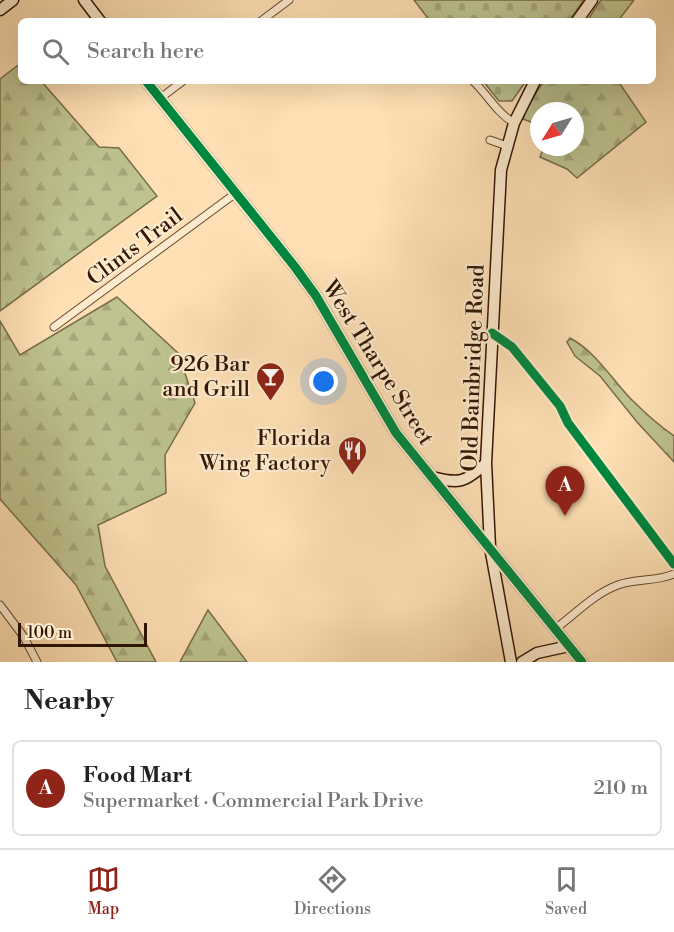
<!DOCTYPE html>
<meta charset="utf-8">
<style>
body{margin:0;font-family:"Libre Bodoni",serif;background:#f2f2f2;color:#222}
.compass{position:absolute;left:530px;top:102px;width:54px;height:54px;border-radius:50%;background:#fff;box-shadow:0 6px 24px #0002;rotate:233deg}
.scale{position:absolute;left:18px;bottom:15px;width:129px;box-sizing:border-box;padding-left:6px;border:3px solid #321604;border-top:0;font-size:16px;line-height:21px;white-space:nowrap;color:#321604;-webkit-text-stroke:4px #feebce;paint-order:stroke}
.you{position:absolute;left:324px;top:382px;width:21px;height:21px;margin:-15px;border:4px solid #fff;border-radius:50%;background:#1a73e8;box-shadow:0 0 0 9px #1a73e833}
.badge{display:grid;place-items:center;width:39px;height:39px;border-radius:50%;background:#8f2418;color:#fff;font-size:20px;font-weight:700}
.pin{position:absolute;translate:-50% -50px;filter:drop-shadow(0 2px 3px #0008)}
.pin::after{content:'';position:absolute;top:32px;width:21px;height:18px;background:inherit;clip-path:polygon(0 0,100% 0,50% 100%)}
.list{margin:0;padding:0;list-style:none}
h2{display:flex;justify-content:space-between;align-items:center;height:78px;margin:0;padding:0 24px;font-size:26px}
h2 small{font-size:20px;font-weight:400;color:#767676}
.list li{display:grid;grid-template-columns:39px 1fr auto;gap:18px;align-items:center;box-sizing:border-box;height:96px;margin:0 12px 12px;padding:0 12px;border:2px solid #e0e0e0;border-radius:9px}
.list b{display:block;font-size:22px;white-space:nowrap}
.list p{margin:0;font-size:20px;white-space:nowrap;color:#767676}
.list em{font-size:20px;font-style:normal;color:#767676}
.icon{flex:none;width:33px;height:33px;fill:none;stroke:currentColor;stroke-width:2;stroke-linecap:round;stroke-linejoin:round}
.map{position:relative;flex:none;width:674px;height:662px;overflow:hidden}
.search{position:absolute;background:#fff;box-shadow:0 6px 24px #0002;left:18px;right:18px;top:18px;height:66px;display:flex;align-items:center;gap:15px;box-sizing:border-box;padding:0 21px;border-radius:9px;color:#767676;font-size:22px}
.sheet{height:186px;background:#fff}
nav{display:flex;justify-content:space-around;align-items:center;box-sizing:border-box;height:84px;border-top:2px solid #e0e0e0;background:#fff;font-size:16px;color:#767676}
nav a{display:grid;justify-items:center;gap:3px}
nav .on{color:#8f2418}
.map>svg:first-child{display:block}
.forest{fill:url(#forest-firs);stroke:#786c4a;stroke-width:1.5}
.cemetery{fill:url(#cemetery-stones);stroke:#786c4a;stroke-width:1.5}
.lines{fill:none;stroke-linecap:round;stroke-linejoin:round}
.street-casing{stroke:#654830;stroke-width:9}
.secondary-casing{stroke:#321604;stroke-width:13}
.street{stroke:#feebce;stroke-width:7}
.secondary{stroke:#feebce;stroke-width:10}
.cycleway-casing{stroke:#feebce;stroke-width:13}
.cycleway{stroke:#00873e;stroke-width:9}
.labels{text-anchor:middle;stroke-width:4.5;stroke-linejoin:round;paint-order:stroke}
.street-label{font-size:22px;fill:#321604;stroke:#feebce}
.poi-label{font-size:22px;fill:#321604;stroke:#feebce;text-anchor:end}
</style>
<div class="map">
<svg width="674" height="662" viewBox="0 0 674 662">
<defs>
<pattern id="forest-firs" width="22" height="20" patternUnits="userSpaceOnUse" patternTransform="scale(1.5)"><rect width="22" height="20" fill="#bec38f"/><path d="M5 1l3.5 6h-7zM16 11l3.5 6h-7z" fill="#a4a77a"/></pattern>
<pattern id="cemetery-stones" width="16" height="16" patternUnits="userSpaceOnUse" patternTransform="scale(1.5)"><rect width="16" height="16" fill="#bec38f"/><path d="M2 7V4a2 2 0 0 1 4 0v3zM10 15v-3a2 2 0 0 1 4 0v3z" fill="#a4a77a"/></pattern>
</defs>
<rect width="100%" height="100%" fill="#fee0b4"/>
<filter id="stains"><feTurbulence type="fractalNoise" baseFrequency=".00333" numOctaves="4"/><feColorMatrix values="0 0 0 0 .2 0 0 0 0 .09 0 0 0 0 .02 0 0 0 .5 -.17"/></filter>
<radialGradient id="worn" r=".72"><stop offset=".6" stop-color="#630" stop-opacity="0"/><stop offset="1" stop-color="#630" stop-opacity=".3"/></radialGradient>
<path class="forest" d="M 601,0 L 634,0 L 618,21 L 587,21 Z
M 21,63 L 21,81 L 41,81 L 99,147 L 119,148 L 157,196 L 0,311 L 0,79 Z
M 544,81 L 618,81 L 646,122 L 577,178 L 567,169 L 540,157 L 544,147 L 575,147 L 575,111 L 539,111 L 539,125 L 523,119 L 529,103 Z
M 117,297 L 178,353 L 195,403 L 165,455 L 166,493 L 98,525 L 105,566 L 156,662 L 117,662 L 76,585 L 0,499 L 0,321 L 20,355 Z
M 570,338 C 596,352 610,377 630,398 C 644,412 658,425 674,436 L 674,462 L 637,422 L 600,376 L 575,356 L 567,342 Z
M 208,610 L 247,662 L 180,662 Z"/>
<path class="cemetery" d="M 414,0 L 584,0 L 569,21 L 430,21 Z
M 483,81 L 526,81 L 512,101 L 499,101 Z"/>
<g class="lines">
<defs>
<path id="street" d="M 261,21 L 289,0
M 473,81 C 488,95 496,112 514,123
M 159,99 L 183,81
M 490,140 L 507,146
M 54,327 L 236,193
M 492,333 L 512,347 L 560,406 L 568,423 L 674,564
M 0,605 L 24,637 L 37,662
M 555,629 C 574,615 595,593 618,585 C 636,578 656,582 674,574"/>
<path id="secondary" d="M 84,0 L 100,21
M 0,10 L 13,0
M 577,21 L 592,0
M 146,81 L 295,267 L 316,296 L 396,433 L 582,662
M 432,477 C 459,484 465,483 486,463
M 511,662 L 490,547 L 486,463 L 501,170 L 514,123 L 535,81
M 522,662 L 537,653 L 569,646"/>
</defs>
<use href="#street" class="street-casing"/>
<use href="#secondary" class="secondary-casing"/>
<use href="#street" class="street"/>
<use href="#secondary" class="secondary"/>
<defs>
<path id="cycleway" d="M 146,81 L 295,267 L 316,296 L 396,433 L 582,662
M 492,333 L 512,347 L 560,406 L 568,423 L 674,564"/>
</defs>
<use href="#cycleway" class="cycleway-casing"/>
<use href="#cycleway" class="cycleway"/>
</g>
<defs>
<symbol id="bar-pin" viewBox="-11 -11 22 30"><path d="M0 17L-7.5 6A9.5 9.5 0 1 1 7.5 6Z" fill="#8f2418" stroke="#feebce"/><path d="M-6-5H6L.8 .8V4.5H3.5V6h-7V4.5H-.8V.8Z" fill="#fff"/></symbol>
<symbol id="restaurant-pin" viewBox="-11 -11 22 30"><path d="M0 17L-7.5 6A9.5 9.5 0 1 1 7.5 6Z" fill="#8f2418" stroke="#feebce"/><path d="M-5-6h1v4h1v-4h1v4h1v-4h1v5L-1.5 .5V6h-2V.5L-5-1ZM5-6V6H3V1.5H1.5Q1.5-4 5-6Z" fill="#fff"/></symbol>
</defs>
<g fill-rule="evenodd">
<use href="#bar-pin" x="254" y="360" width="33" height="45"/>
<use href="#restaurant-pin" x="336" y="434" width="33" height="45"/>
</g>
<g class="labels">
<g class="street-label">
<text transform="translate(134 246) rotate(-37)" y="8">Clints Trail</text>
<text transform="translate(379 362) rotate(58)" y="8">West Tharpe Street</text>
<text transform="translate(472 368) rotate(-88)" y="8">Old Bainbridge Road</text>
</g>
<g class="poi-label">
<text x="250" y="371">926 Bar<tspan x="250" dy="25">and Grill</tspan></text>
<text x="331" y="445">Florida<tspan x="331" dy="25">Wing Factory</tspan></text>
</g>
</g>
<rect width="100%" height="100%" filter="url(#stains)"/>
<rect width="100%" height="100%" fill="url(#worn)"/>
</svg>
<svg class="compass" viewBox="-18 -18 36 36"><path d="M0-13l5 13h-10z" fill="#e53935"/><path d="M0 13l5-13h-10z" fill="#767676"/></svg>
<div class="scale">100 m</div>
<div class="you"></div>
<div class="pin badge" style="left:565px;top:516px">A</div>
<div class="search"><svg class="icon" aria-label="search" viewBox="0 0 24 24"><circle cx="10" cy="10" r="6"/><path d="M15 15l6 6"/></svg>Search here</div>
</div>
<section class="sheet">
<h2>Nearby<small></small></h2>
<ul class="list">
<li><span class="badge">A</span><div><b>Food Mart</b><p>Supermarket · Commercial Park Drive</p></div><em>210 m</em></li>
</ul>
</section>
<nav>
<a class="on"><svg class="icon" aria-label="map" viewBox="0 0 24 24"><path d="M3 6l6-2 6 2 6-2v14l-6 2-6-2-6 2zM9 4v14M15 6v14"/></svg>Map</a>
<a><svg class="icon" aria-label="directions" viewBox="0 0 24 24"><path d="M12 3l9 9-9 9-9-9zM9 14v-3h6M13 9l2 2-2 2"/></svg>Directions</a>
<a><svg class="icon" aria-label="saved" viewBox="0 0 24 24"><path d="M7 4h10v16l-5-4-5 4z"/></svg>Saved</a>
</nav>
